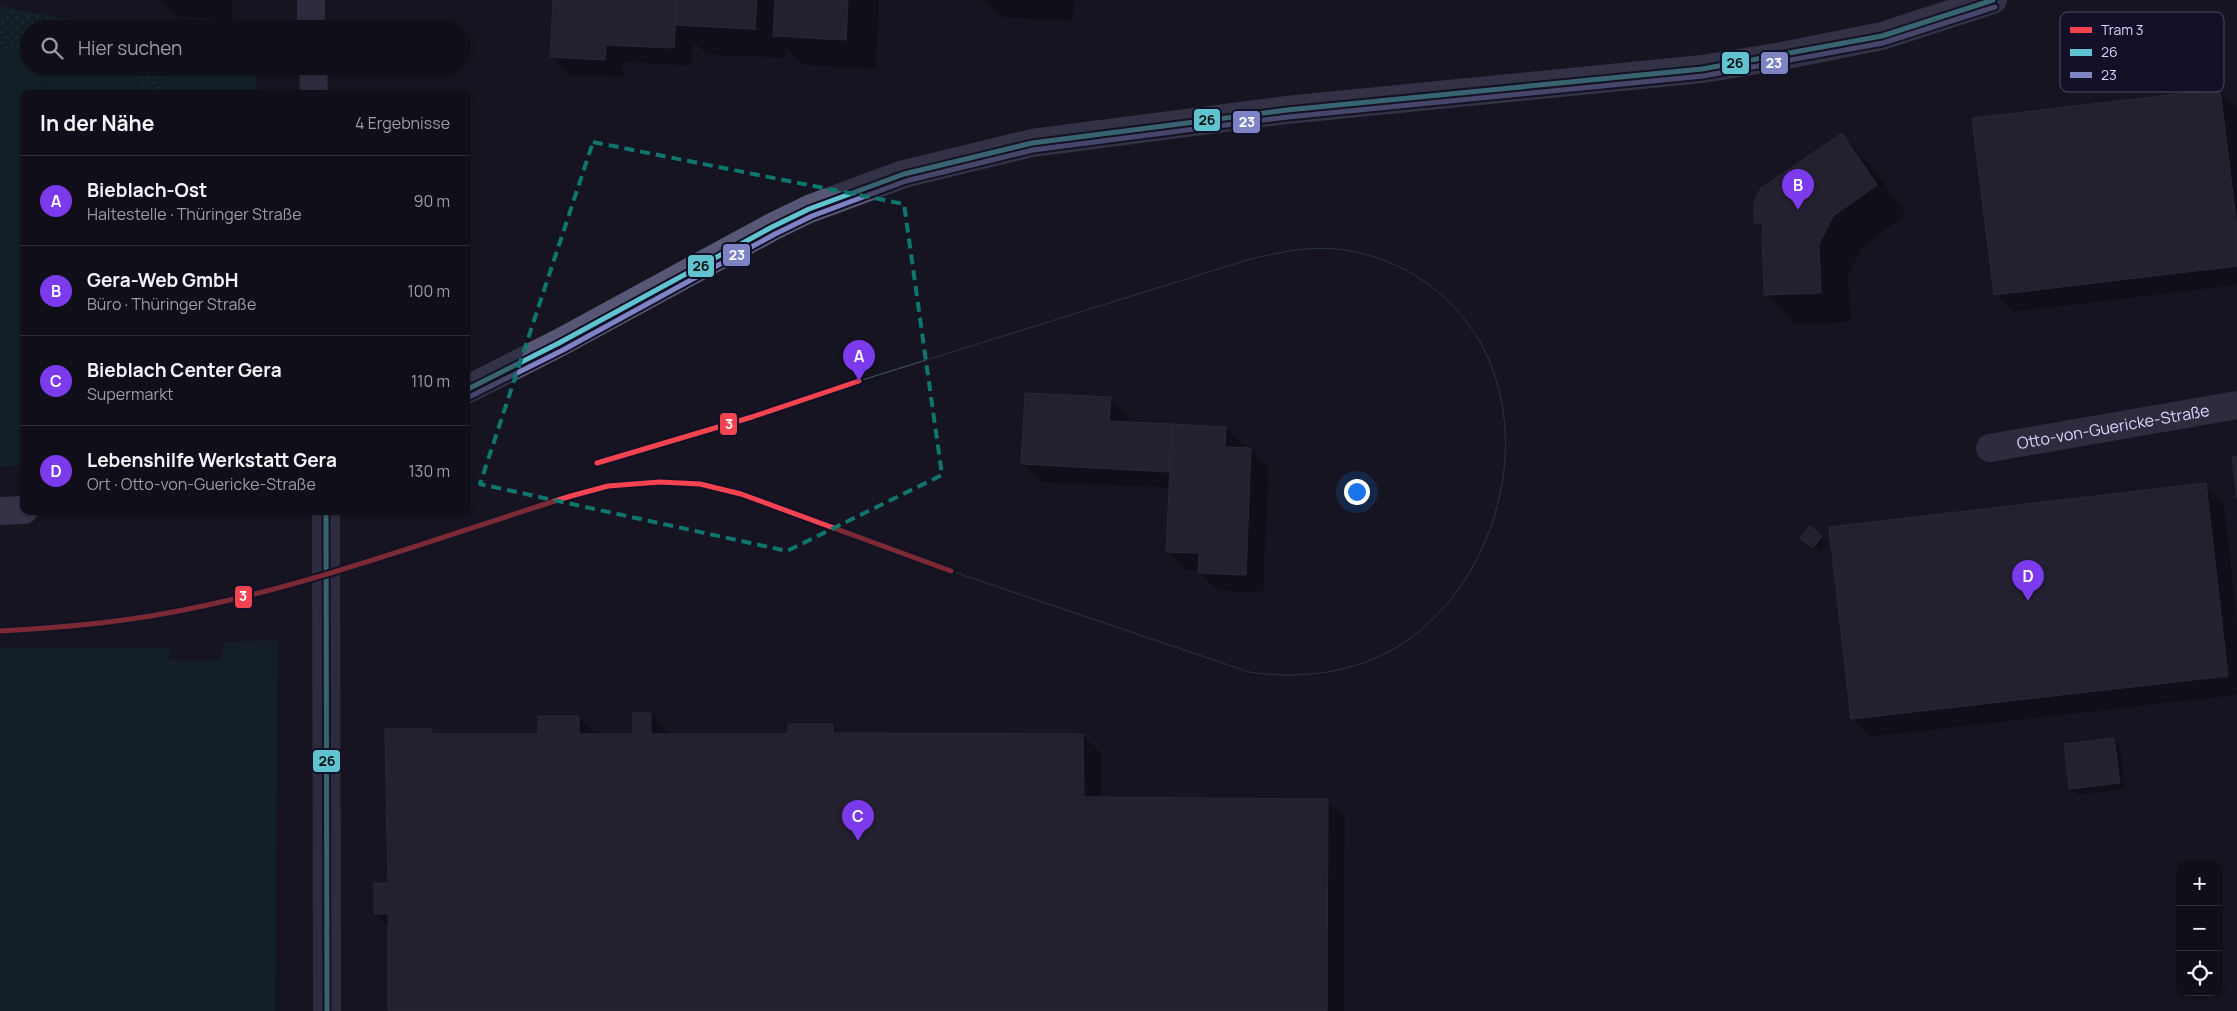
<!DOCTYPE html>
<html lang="de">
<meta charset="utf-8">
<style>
body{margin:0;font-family:Manrope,sans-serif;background:#1e1d26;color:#f1f3f6}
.controls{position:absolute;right:15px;bottom:15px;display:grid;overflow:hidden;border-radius:10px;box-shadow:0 1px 4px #0004}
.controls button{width:45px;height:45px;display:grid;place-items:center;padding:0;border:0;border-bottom:1px solid #302f38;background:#100f19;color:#f1f3f6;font:25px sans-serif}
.you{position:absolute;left:1356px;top:491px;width:18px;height:18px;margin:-12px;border:4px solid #fff;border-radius:50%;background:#1a73e8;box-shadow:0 0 0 8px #1a73e833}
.badge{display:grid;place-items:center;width:32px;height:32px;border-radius:50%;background:#7c3aed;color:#fff;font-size:16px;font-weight:700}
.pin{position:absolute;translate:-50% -41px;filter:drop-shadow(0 1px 2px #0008)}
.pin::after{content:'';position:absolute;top:26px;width:18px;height:15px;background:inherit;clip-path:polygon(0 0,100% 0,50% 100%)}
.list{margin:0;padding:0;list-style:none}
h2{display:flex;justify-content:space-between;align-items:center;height:65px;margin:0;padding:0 20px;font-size:21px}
h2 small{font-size:16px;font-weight:400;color:#9c9ca2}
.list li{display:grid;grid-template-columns:32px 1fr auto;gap:15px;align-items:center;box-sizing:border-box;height:90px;padding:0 20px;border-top:1px solid #302f38}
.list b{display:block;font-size:19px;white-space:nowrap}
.list p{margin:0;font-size:16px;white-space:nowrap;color:#9c9ca2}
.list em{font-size:16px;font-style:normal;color:#9c9ca2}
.icon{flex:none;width:28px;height:28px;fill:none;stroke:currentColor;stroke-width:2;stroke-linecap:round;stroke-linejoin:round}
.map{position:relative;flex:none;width:2237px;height:1011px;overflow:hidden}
.search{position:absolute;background:#100f19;box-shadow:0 1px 4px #0004;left:20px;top:20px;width:450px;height:55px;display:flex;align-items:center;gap:12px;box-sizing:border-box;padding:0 18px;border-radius:28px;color:#9c9ca2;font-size:19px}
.panel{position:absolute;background:#100f19;box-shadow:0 1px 4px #0004;left:20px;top:90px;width:450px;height:425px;border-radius:10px}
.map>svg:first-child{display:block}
.green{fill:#132c2d}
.park{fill:url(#park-dots)}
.shadow{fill:#0007;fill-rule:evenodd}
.building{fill:#343243;stroke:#433f54}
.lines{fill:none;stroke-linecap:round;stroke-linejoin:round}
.street{stroke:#4a4962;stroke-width:28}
.secondary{stroke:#575674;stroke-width:28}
.tram{stroke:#43596b;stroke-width:1}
.bus-1-casing{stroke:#130f26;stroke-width:9}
.bus-2-casing{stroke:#130f26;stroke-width:9}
.bus-1{stroke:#62c3d0;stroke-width:5}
.bus-2{stroke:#7e83c4;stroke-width:5}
.tram-1-casing{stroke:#130f26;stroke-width:9}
.tram-1{stroke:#f5444f;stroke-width:5}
.marked{fill:none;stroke:#0f766e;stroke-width:4;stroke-dasharray:10 6;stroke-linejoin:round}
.labels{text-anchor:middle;stroke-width:4.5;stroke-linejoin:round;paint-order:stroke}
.street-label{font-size:16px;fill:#d9d4ff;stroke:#130f26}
.key{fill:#130f26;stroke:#4e4a67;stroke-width:1}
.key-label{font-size:14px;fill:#d9d4ff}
.line-badge{stroke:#130f26;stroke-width:2}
.badge-label{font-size:14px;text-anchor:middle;font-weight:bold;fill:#fff}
.pale-badge-label{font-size:14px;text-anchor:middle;font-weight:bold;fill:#111}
</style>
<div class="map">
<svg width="2237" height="1011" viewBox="0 0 2237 1011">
<defs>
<pattern id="park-dots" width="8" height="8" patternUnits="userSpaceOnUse" patternTransform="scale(1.25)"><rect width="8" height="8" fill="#132c2d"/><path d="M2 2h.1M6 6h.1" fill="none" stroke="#354a4c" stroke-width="1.8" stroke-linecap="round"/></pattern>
</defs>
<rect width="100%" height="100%" fill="#161421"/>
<path class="green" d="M 0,6 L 113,29 L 29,29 L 29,66 L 256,66 L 257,94 L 24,94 L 24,465 L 0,467 Z
M 278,640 L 275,1011 L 0,1011 L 0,648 L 169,648 L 169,660 L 221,660 L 224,642 Z"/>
<path class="park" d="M 3,10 L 74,20 L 109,29 L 29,29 L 29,57 L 0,49 L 0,17 Z
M 97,66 L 176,66 L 176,71 L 157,89 Z"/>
<path class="shadow" d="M 159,0 L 233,0 L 232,20 L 175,16 Z
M 554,0 L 879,0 L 876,69 L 804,65 L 785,47 L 785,58 L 707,55 L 693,41 L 692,66 L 623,62 L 623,77 L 569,75 L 552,57 ZM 706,25 L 762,28 L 761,30 L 706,28 Z
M 983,0 L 1074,0 L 1073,21 L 1000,17 Z
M 2219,90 L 2237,108 L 2237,285 L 2013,312 L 1995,295 Z
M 1842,135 L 1871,165 L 1906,215 L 1863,246 L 1848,275 L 1851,322 L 1795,324 L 1766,295 L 1763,230 L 1755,222 Z
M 1110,398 L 1128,416 L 1128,423 L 1226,428 L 1244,446 L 1244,449 L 1251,450 L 1269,468 L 1263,593 L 1218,591 L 1200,573 L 1200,570 L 1186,570 L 1168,552 L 1170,488 L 1041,482 L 1023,464 Z
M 2206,485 L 2224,503 L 2237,620 L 2237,695 L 1870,737 L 1852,719 Z
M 1810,528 L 1827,543 L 1819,553 L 1802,538 Z
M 651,714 L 668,732 L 668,735 L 789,735 L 833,725 L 842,734 L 1083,735 L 1101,753 L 1101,799 L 1327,800 L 1345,818 L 1344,1011 L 389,1011 L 389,927 L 376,914 L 389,884 L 431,730 L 436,735 L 539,735 L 579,717 L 597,735 L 634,735 Z
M 2114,739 L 2120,745 L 2125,789 L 2077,795 L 2071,789 L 2065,745 Z"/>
<path class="building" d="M 553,0 L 677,0 L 674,48 L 606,45 L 605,60 L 550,57 Z
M 677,0 L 757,0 L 755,29 L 675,25 Z
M 775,0 L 848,0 L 846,40 L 773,36 Z
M 2220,89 L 2237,228 L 2237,266 L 1994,295 L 1972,118 Z
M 1842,133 L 1877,185 L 1833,216 L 1819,244 L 1821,293 L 1764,295 L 1762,223 L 1754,223 L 1754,203 L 1761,188 Z
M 1025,393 L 1111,397 L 1109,421 L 1172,424 L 1169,472 L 1021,464 Z
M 1172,424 L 1226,427 L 1225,447 L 1251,448 L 1246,575 L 1198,573 L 1199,553 L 1166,552 Z
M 2237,456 L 2237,499 L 2232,457 Z
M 2206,483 L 2228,676 L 1851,719 L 1829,527 Z
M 1810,526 L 1822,536 L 1813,548 L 1800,538 Z
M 633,713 L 651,713 L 651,734 L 788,734 L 788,724 L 833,724 L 833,733 L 1083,734 L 1084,797 L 1328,799 L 1327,1011 L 388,1011 L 388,914 L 374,914 L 374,883 L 388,883 L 385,729 L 432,729 L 432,734 L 538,734 L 538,716 L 579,716 L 579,734 L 633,734 Z
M 2114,738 L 2120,783 L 2069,789 L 2064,744 Z"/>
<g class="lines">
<g class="street">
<path d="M 311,0 L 311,29"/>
<path d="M 313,66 L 314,94"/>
<path id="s1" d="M 1990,448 L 2237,405"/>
<path d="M 326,511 L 327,1011"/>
</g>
<path class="secondary" d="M 466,390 L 559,343 L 772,227 L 809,209 L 904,174 L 1032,143 L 1287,110 L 1702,69 L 1782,56 L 1882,36 L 1993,0
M 0,511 L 24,510"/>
<path class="tram" d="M 859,381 L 1247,260 C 1280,252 1316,244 1350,251 C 1386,257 1419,274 1446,299 C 1542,388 1514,556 1417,633 C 1370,671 1307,681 1249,672 L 951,571"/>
<defs>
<path id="bus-1" d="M 466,390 L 559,343 L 772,227 L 809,209 L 904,174 L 1032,143 L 1287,110 L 1702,69 L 1882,36 L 1993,0
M 326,511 L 327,1011"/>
<path id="bus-2" d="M 469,397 L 563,350 L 775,234 L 812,216 L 906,181 L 1033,150 L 1288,117 L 1703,76 L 1883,43 L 1995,7"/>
</defs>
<use href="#bus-1" class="bus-1-casing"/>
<use href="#bus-2" class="bus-2-casing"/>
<use href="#bus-1" class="bus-1"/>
<use href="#bus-2" class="bus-2"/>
<defs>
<path id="tram-1" d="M 597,463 L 752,417 L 859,381
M 0,631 C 58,628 116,623 173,612 C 308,587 439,537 571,496 L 608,486 L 660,482 L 700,484 L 741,494 L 951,571"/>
</defs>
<use href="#tram-1" class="tram-1-casing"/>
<use href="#tram-1" class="tram-1"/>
</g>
<path d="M0 0H2237V1011H0ZM 593,142 L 904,204 L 942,475 L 787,551 L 480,484 Z" fill="#161421" fill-opacity=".55" fill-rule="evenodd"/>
<path class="marked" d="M 593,142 L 904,204 L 942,475 L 787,551 L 480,484 Z"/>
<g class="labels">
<g class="street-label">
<text dy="6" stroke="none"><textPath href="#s1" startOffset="125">Otto-von-Guericke-Straße</textPath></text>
</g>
</g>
<rect x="2060" y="12" width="164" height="80" rx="8" class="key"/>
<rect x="2070" y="27" width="22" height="6" fill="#f5444f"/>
<rect x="2070" y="49" width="22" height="7" fill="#62c3d0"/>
<rect x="2070" y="72" width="22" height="6" fill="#7e83c4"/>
<g class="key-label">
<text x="2101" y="35">Tram 3</text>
<text x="2101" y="57">26</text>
<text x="2101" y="80">23</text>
</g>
<g class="line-badge">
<rect x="1721" y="51" width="29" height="24" rx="5" fill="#62c3d0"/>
<rect x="1760" y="51" width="29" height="24" rx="5" fill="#7e83c4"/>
<rect x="1193" y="108" width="28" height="24" rx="5" fill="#62c3d0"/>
<rect x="1232" y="110" width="29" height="24" rx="5" fill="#7e83c4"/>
<rect x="722" y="243" width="29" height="24" rx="5" fill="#7e83c4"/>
<rect x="687" y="254" width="28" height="24" rx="5" fill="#62c3d0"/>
<rect x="719" y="412" width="19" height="24" rx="5" fill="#f5444f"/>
<rect x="234" y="585" width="19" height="24" rx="5" fill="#f5444f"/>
<rect x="312" y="749" width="29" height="24" rx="5" fill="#62c3d0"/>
</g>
<g class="badge-label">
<text x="1774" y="68">23</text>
<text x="1247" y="127">23</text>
<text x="737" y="260">23</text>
<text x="729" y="429">3</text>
<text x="243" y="601">3</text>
</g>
<g class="pale-badge-label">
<text x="1735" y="68">26</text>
<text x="1207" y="125">26</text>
<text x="701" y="271">26</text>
<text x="327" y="766">26</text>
</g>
</svg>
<div class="controls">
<button>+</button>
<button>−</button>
<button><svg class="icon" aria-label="locate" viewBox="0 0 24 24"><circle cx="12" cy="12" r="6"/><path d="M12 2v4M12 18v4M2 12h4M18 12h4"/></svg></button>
</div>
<div class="you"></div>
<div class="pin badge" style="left:859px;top:381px">A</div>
<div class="pin badge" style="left:1798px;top:210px">B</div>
<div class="pin badge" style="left:858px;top:841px">C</div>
<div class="pin badge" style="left:2028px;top:601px">D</div>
<div class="search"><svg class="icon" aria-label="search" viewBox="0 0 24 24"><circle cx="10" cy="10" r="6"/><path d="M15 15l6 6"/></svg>Hier suchen</div>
<section class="panel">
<h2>In der Nähe<small>4 Ergebnisse</small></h2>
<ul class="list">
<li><span class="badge">A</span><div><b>Bieblach-Ost</b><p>Haltestelle · Thüringer Straße</p></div><em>90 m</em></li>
<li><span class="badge">B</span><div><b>Gera-Web GmbH</b><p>Büro · Thüringer Straße</p></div><em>100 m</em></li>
<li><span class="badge">C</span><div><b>Bieblach Center Gera</b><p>Supermarkt</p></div><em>110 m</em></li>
<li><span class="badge">D</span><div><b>Lebenshilfe Werkstatt Gera</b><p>Ort · Otto-von-Guericke-Straße</p></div><em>130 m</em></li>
</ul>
</section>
</div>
